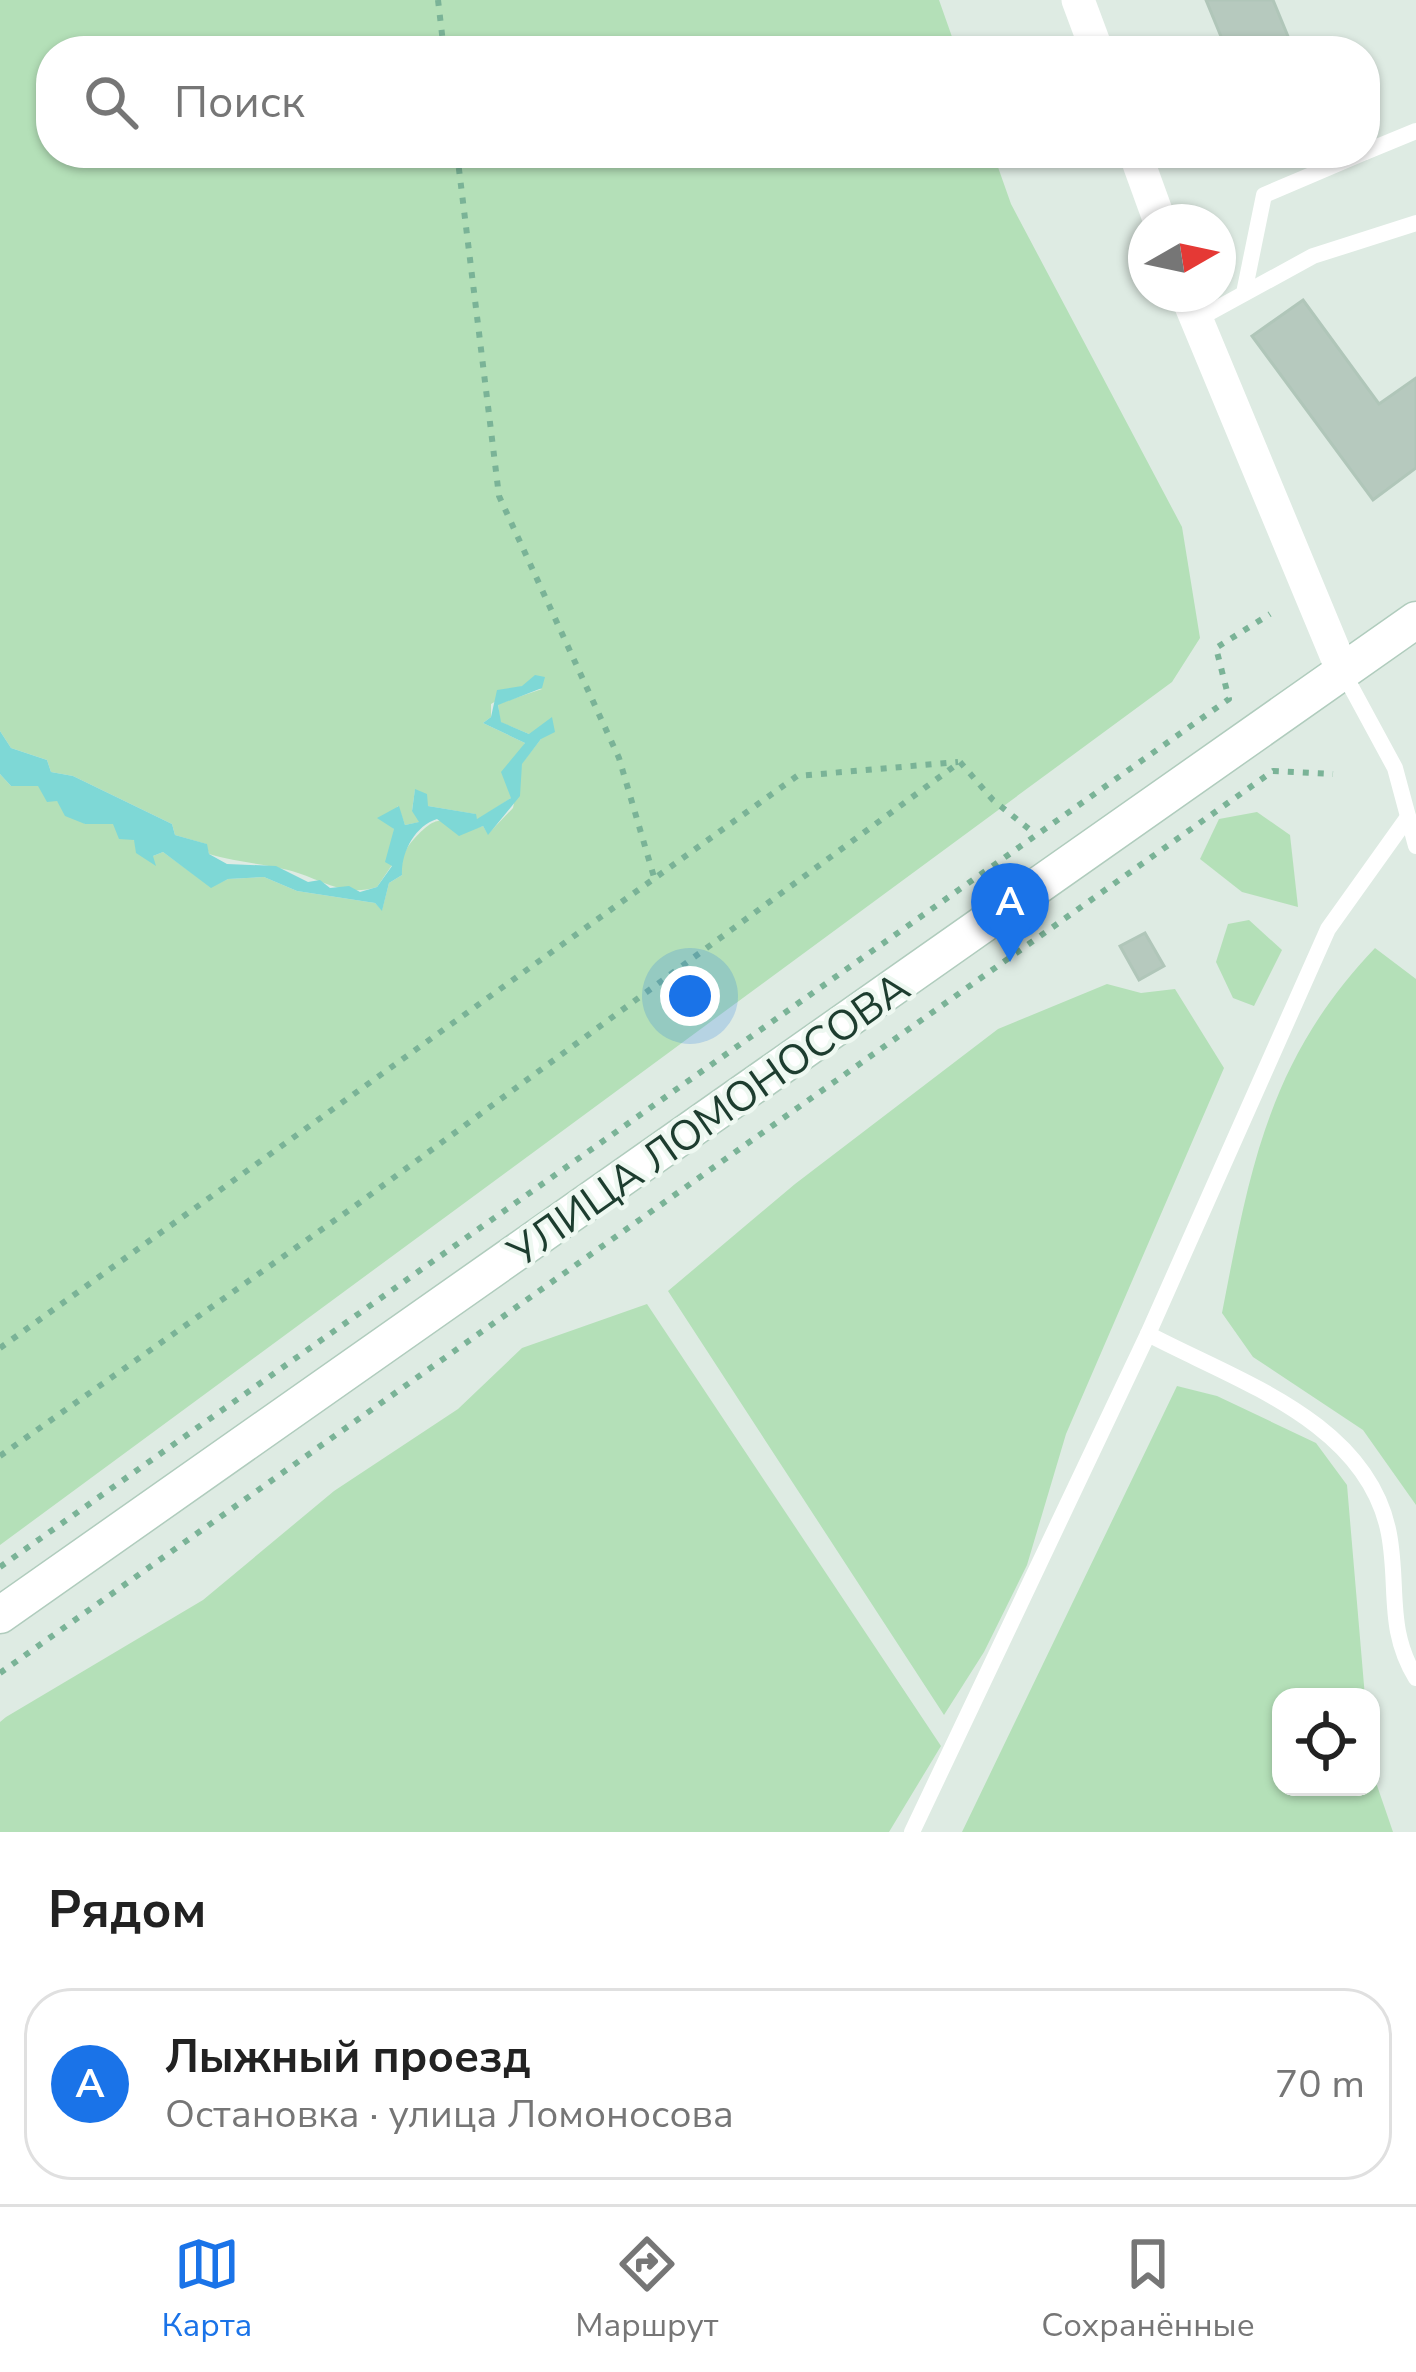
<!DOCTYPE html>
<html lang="ru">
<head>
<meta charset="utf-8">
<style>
	:root { --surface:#fff; --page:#f2f2f2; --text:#222; --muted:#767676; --line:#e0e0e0; --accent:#1a73e8 }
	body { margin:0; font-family:"Nunito Sans",sans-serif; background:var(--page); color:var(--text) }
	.controls { position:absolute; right:36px; bottom:36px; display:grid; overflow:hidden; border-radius:24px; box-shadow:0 3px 9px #0004 }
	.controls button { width:108px; height:108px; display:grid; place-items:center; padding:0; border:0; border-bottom:3px solid var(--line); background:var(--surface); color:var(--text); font:60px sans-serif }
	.compass { position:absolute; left:1128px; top:204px; width:108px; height:108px; border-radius:50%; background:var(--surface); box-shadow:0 3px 9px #0004; rotate:81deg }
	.you { position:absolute; left:690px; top:996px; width:42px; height:42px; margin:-30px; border:9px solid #fff; border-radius:50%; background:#1a73e8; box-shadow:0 0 0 18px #1a73e833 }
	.badge { display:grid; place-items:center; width:78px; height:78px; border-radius:50%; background:var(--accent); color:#fff; font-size:39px; font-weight:700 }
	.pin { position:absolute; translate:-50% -99px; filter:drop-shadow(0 3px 6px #0008) }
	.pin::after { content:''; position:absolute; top:63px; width:42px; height:36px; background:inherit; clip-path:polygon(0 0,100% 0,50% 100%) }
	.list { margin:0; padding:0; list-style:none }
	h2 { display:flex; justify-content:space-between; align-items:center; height:156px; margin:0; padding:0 48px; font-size:51px }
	h2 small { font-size:39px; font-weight:400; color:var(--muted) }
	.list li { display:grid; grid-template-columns:78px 1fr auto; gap:36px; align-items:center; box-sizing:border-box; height:192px; margin:0 24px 24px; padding:0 24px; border:3px solid var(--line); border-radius:48px }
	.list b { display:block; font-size:45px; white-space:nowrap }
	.list p { margin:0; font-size:39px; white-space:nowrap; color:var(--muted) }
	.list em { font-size:39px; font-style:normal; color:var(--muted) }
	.icon { flex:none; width:66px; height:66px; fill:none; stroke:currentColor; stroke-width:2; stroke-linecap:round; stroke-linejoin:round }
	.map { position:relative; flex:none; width:1416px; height:1832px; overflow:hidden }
	.search { position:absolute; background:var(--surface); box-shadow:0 3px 9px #0004; left:36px; right:36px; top:36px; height:132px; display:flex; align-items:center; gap:30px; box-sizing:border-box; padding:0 42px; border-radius:48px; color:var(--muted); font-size:45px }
	.sheet { height:372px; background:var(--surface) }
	nav { display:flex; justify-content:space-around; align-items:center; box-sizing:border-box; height:168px; border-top:3px solid var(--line); background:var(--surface); font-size:33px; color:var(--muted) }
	nav a { display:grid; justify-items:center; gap:6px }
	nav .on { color:var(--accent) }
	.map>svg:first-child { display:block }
</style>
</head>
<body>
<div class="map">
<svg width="1416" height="1832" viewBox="0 0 1416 1832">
	<rect width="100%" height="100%" fill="#deebe3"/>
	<!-- green -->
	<g fill="#b4e0b8">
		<path d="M 0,0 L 939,0 L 957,51 L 51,51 L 51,153 L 993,153 L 1011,204 L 1182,527 L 1200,638 L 1172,682 L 0,1545 L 0,774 L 11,786 L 39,786 L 85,824 L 113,823 L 153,856 L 163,852 L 211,887 L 228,879 L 264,877 L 297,891 L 375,903 L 382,910 L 389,883 L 402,875 C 401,859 404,850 414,839 C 450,799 444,839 483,826 L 488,834 L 513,808 L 522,763 L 541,739 L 500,722 L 498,704 L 542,689 L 522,686 L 491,704 L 491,717 L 483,723 L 525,743 L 516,759 L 511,798 L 477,820 L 475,814 L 428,806 L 415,790 L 412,810 L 420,822 L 405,825 L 398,806 L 388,822 L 394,829 L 392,865 L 377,887 C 342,898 320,878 288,870 C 258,863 236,862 209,854 L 206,844 L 175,835 L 172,824 L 73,776 L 51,772 L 47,760 L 11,748 L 0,731 Z"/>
		<path d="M 1257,812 L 1290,835 L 1298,907 L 1242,892 L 1200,859 L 1219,819 Z"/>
		<path d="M 1249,920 L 1282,950 L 1254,1006 L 1233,998 L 1216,962 L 1228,924 Z"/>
		<path d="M 1375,948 L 1416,979 L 1416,1505 L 1363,1430 L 1253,1357 L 1222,1313 C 1250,1168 1269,1059 1375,948 Z"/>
		<path d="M 1107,984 L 1141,993 L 1175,989 L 1224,1068 L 1066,1434 L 1027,1565 L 984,1652 L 944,1715 L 668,1291 L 795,1184 L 998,1029 Z"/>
		<path d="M 647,1304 L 941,1746 L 889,1832 L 0,1832 L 0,1722 L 6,1717 L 203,1600 L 334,1491 L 458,1409 L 522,1348 Z"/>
		<path d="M 1177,1386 L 1217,1396 L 1316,1443 L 1347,1485 L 1365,1697 L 1281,1697 L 1281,1787 L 1371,1787 L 1371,1768 L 1393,1832 L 962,1832 Z"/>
	</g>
	<!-- water -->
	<path fill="#7ed8d6" d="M 535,675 L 545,677 L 542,688 L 498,705 L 501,722 L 529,734 L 552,717 L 555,732 L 541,739 L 522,764 L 520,796 L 488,835 L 483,826 L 459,836 L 437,819 C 415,826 401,852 402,875 L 389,883 L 382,911 L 375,903 L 297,891 L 264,877 L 228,879 L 211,888 L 163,852 L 153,856 L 156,866 L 136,853 L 134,840 L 119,839 L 113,824 L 85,824 L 65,816 L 57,801 L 47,802 L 38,786 L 11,786 L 0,774 L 0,731 L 11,748 L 47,760 L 51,772 L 73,776 L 172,824 L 175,835 L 207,844 L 209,854 L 227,864 L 276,866 L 308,882 L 320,880 L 330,888 L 349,886 L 360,892 L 377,887 L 392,866 L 385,862 L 394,829 L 377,818 L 399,806 L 405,825 L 419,822 L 412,811 L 415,789 L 427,794 L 428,806 L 476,814 L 477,819 L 511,798 L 501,772 L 525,743 L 483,723 L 491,717 L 497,690 L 522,686 Z"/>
	<!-- building -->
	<g fill="#b6c9be" stroke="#b0c6b9" stroke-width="3">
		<path d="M 1206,0 L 1273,0 L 1294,51 L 1227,51 Z"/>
		<path d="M 1303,300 L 1379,404 L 1416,378 L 1416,468 L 1373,500 L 1252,336 Z"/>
		<path d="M 1145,933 L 1164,966 L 1139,980 L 1120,946 Z"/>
	</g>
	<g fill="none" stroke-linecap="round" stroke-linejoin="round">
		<defs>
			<path id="secondary" d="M 0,1615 L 1416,620"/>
		</defs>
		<!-- secondary casing -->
		<use href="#secondary" stroke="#b0ccbd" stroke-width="39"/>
		<!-- path -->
		<g stroke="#7ab397" stroke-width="6" stroke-dasharray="6 9" stroke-linecap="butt">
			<path d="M 438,0 L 444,51"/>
			<path d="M 457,153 L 499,496 L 619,758 L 654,877"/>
			<path d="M 960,762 L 993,800 L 1034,833"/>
			<path d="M 0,1348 L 797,776 L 958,762"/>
			<path d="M 0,1456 L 355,1206 L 960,762"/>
			<path d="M 0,1567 L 1229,699 L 1216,648 L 1270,614"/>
			<path d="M 0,1673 L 1273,771 L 1333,774"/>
		</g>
		<!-- lane -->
		<g stroke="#fff" stroke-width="16">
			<path d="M 1365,152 L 1416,131"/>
			<path d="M 1244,293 L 1264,195 L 1363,153"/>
			<path d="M 1196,320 L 1313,256 L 1416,223"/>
			<path d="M 1343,672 L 1395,768 L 1416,846"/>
			<path d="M 1148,1334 C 1237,1381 1368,1422 1389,1534 C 1399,1588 1386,1629 1416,1678"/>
			<path d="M 912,1832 L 1148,1334 L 1328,929 L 1408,817"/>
		</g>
		<!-- street -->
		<g stroke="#fff" stroke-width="33">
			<path d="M 1078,0 L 1097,51"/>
			<path d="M 1135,153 L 1160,222"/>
			<path d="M 1186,294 L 1343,672"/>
		</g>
		<!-- secondary -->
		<use href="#secondary" stroke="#fff" stroke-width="36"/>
	</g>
	<g text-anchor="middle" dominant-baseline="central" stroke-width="9" stroke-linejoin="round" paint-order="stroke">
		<!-- street labels -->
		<g font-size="42" fill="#1d3d2f" stroke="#eef8f1">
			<text transform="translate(709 1120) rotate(-35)">УЛИЦА ЛОМОНОСОВА</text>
		</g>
	</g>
</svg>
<div class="controls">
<button><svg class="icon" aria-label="locate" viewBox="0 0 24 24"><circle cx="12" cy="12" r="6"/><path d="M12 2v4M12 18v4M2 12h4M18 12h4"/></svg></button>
</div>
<svg class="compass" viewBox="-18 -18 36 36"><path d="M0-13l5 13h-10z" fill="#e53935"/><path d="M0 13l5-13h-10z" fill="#767676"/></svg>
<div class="you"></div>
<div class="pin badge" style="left:1010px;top:962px">A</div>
<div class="search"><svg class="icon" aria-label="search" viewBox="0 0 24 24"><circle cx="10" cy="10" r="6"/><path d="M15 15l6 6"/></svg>Поиск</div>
</div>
<section class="sheet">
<h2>Рядом<small></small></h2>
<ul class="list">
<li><span class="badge">A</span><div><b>Лыжный проезд</b><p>Остановка · улица Ломоносова</p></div><em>70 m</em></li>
</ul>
</section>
<nav>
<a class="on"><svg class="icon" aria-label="map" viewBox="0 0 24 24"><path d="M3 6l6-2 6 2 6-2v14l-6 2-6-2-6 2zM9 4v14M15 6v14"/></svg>Карта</a>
<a><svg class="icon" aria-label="directions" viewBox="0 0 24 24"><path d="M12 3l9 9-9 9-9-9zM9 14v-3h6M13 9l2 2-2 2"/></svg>Маршрут</a>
<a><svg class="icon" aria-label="saved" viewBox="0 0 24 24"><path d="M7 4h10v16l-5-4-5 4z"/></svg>Сохранённые</a>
</nav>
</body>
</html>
